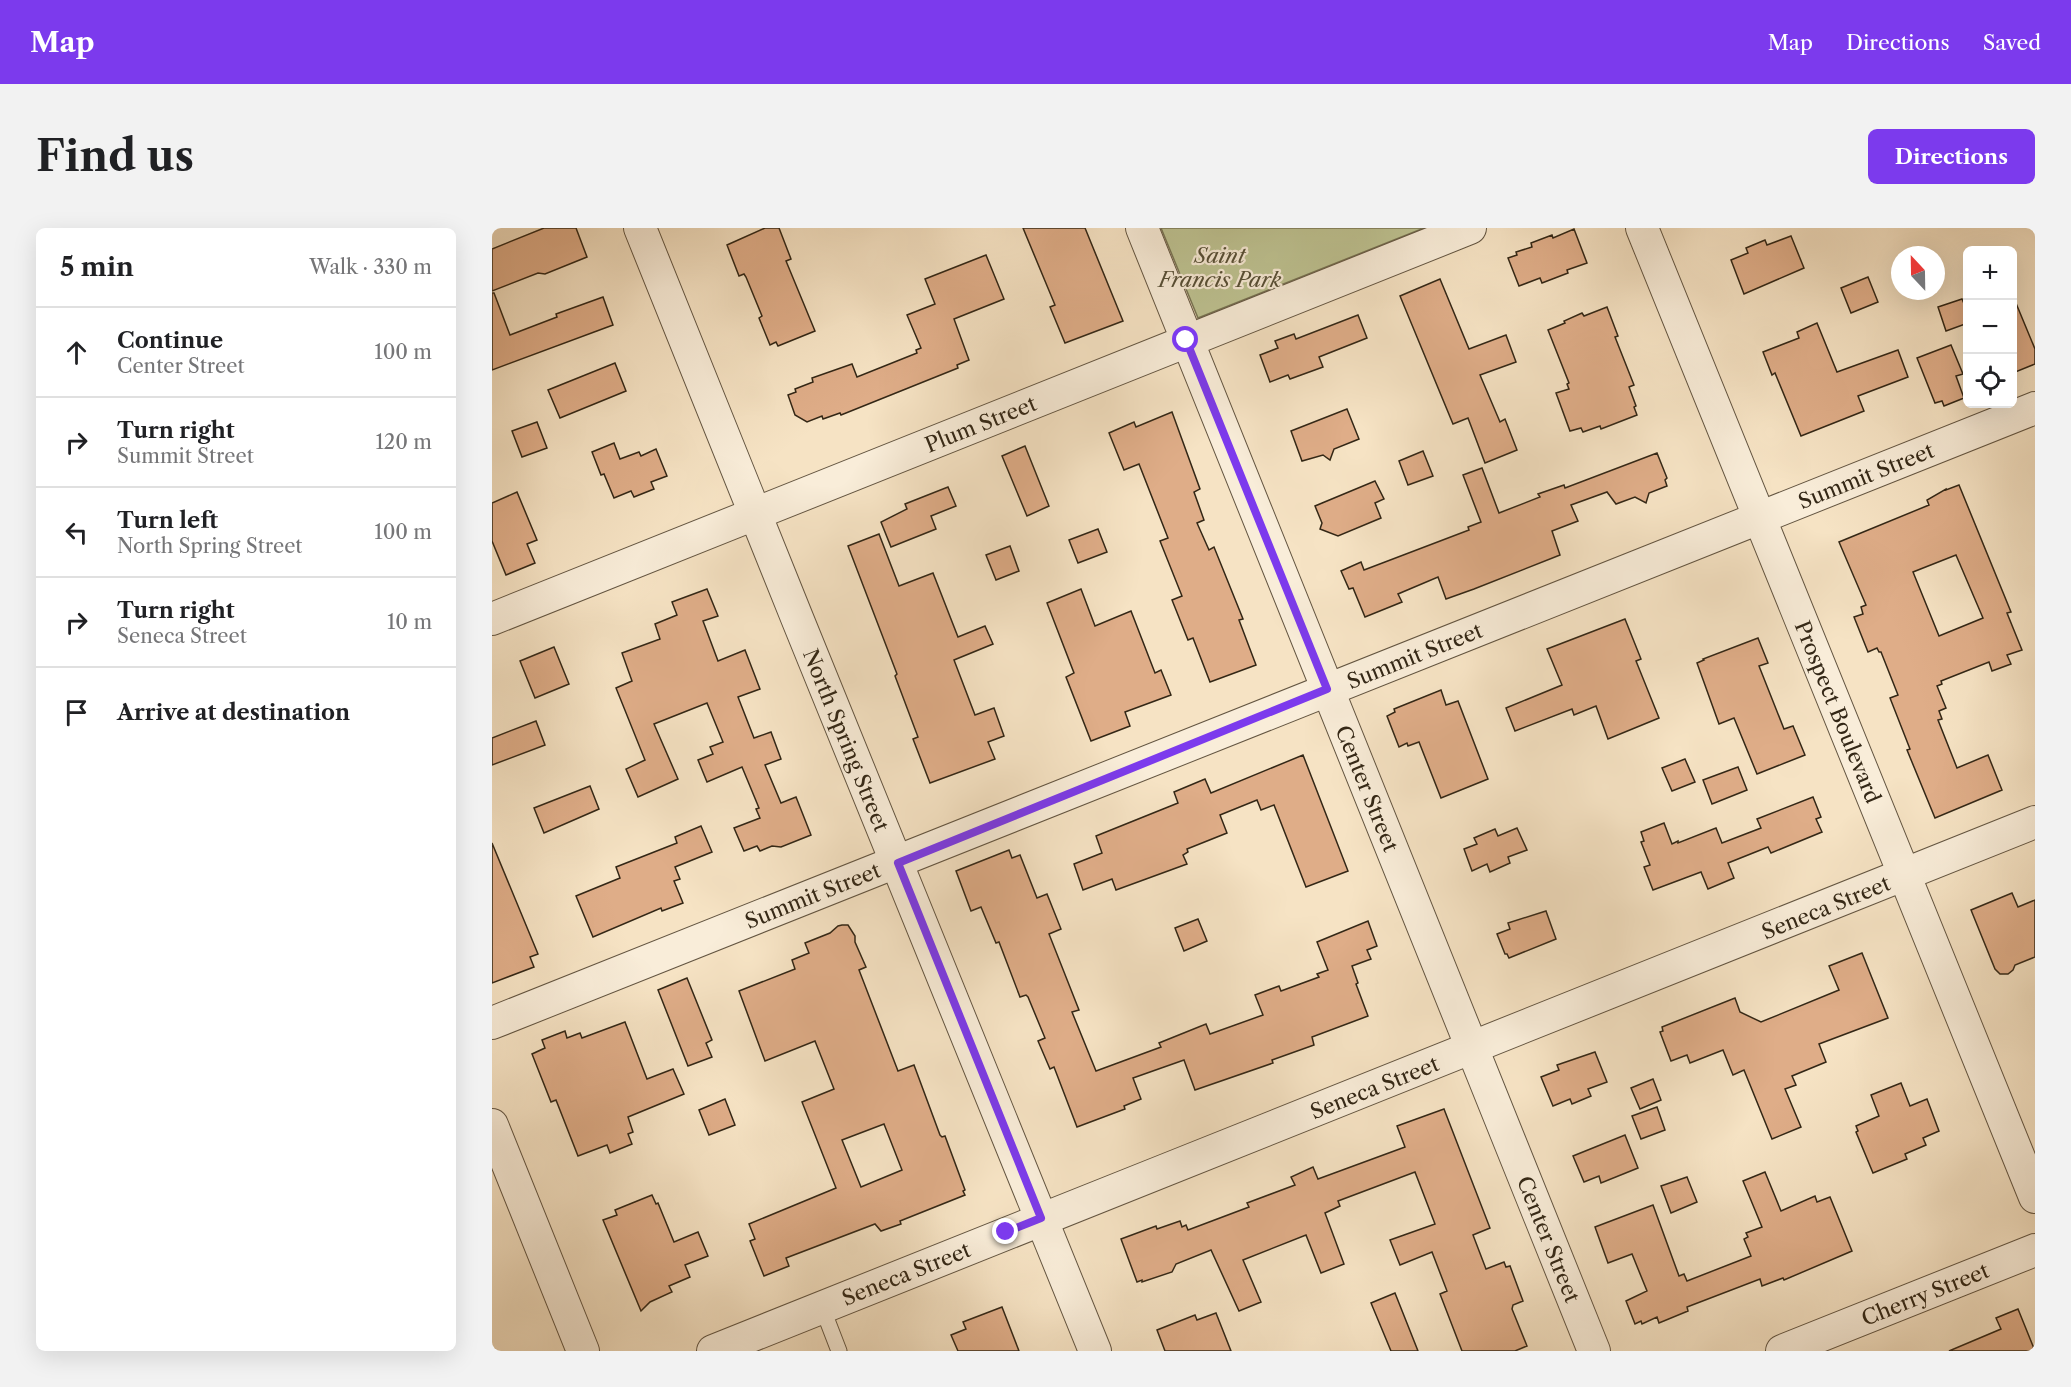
<!DOCTYPE html>
<html lang="en">
<head>
<meta charset="utf-8">
<style>
	:root { --surface:#fff; --page:#f2f2f2; --text:#202124; --muted:#757577; --line:#e0e0e0; --accent:#7c3aed }
	body { margin:0; font-family:"Libre Caslon Text",serif; background:var(--page); color:var(--text) }
	.controls { position:absolute; right:18px; top:18px; display:grid; overflow:hidden; border-radius:9px; box-shadow:0 6px 24px #0002 }
	.controls button { width:54px; height:54px; display:grid; place-items:center; padding:0; border:0; border-bottom:2px solid var(--line); background:var(--surface); color:var(--text); font:30px sans-serif }
	.compass { position:absolute; left:1399px; top:18px; width:54px; height:54px; border-radius:50%; background:var(--surface); box-shadow:0 6px 24px #0002; rotate:338deg }
	.stop { position:absolute; width:18px; height:18px; margin:-14px; border:4px solid #7c3aed; border-radius:50%; background:#fff }
	.stop.end { background:#7c3aed; border-color:#fff; box-shadow:0 2px 6px #0008 }
	.list { margin:0; padding:0; list-style:none }
	h2 { display:flex; justify-content:space-between; align-items:center; height:78px; margin:0; padding:0 24px; font-size:26px }
	h2 small { font-size:20px; font-weight:400; color:var(--muted) }
	.list li { display:grid; grid-template-columns:39px 1fr auto; gap:18px; align-items:center; box-sizing:border-box; height:90px; padding:0 24px; border-top:2px solid var(--line) }
	.list b { display:block; font-size:22px; white-space:nowrap }
	.list p { margin:0; font-size:20px; white-space:nowrap; color:var(--muted) }
	.list em { font-size:20px; font-style:normal; color:var(--muted) }
	.icon { flex:none; width:33px; height:33px; fill:none; stroke:currentColor; stroke-width:2; stroke-linecap:round; stroke-linejoin:round }
	.map { position:relative; flex:none; width:1543px; height:1123px; overflow:hidden; border-radius:9px }
	header { display:flex; align-items:center; gap:36px; box-sizing:border-box; height:84px; padding:0 30px; background:var(--accent); color:#fff }
	header strong { font-size:28px }
	nav { display:flex; gap:33px; margin-inline-start:auto; font-size:21px }
	.intro { display:flex; align-items:center; justify-content:space-between; box-sizing:border-box; height:144px; padding:0 36px }
	h1 { margin:0; font-size:42px }
	.button { padding:15px 27px; border-radius:9px; background:var(--accent); color:#fff; font-size:21px; font-weight:700 }
	main { display:flex; gap:36px; padding:0 36px }
	aside { flex:1; background:var(--surface); border-radius:9px; box-shadow:0 6px 24px #0002 }
	.map>svg:first-child { display:block }
</style>
</head>
<body>
<header>
<strong>Map</strong>
<nav><a>Map</a><a>Directions</a><a>Saved</a></nav>
</header>
<div class="intro"><h1>Find us</h1><a class="button">Directions</a></div>
<main>
<aside>
<h2>5 min<small>Walk · 330 m</small></h2>
<ul class="list">
<li><svg class="icon" aria-label="ahead" viewBox="0 0 24 24"><path d="M12 20V5M6 11l6-6 6 6"/></svg><div><b>Continue</b><p>Center Street</p></div><em>100 m</em></li>
<li><svg class="icon" aria-label="right" viewBox="0 0 24 24"><path d="M7 20v-9h11M14 6l5 5-5 5"/></svg><div><b>Turn right</b><p>Summit Street</p></div><em>120 m</em></li>
<li><svg class="icon" aria-label="left" viewBox="0 0 24 24"><path d="M17 20v-9H6M10 6l-5 5 5 5"/></svg><div><b>Turn left</b><p>North Spring Street</p></div><em>100 m</em></li>
<li><svg class="icon" aria-label="right" viewBox="0 0 24 24"><path d="M7 20v-9h11M14 6l5 5-5 5"/></svg><div><b>Turn right</b><p>Seneca Street</p></div><em>10 m</em></li>
<li><svg class="icon" aria-label="arrive" viewBox="0 0 24 24"><path d="M6 21V4h12l-3 4 3 4H6"/></svg><div><b>Arrive at destination</b></div></li>
</ul>
</aside>
<div class="map">
<svg width="1543" height="1123" viewBox="0 0 1543 1123">
	<rect width="100%" height="100%" fill="#f6e3c4"/>
	<filter id="stains"><feTurbulence type="fractalNoise" baseFrequency=".00333" numOctaves="4"/><feColorMatrix values="0 0 0 0 .2 0 0 0 0 .09 0 0 0 0 .02 0 0 0 .5 -.17"/></filter>
	<radialGradient id="worn" r=".72"><stop offset=".6" stop-color="#630" stop-opacity="0"/><stop offset="1" stop-color="#630" stop-opacity=".3"/></radialGradient>
	<!-- green -->
	<path fill="#bec392" stroke="#787554" stroke-width="1.5" d="M 669,0 L 932,0 L 706,90 Z"/>
	<!-- building -->
	<g fill="#dfad88" stroke="#332716" stroke-width="1.5" fill-rule="evenodd">
		<path d="M 52,0 L 84,0 L 95,29 L 53,46 L 46,45 L 0,63 L 0,21 Z"/>
		<path d="M 273,0 L 287,0 L 299,31 L 294,33 L 323,103 L 286,118 L 284,114 L 278,117 L 267,90 L 270,88 L 254,49 L 252,46 L 247,48 L 235,17 Z"/>
		<path d="M 531,0 L 593,0 L 631,93 L 573,115 L 558,79 L 563,77 Z"/>
		<path d="M 1082,1 L 1095,35 L 1075,42 L 1076,45 L 1050,55 L 1048,50 L 1027,58 L 1016,30 L 1025,27 L 1024,24 L 1040,19 L 1039,15 L 1060,7 L 1061,10 Z"/>
		<path d="M 1299,8 L 1312,40 L 1252,66 L 1239,32 L 1256,25 L 1254,20 L 1273,12 L 1275,17 Z"/>
		<path d="M 494,27 L 512,71 L 462,91 L 477,132 L 465,137 L 466,140 L 349,187 L 348,185 L 331,191 L 330,188 L 315,194 L 303,187 L 296,167 L 304,164 L 303,161 L 321,154 L 320,150 L 360,136 L 365,149 L 425,125 L 424,122 L 429,120 L 415,87 L 443,76 L 433,51 Z"/>
		<path d="M 1376,49 L 1386,74 L 1359,85 L 1349,60 Z"/>
		<path d="M 948,51 L 977,121 L 1014,107 L 1024,134 L 988,147 L 1008,194 L 1013,191 L 1025,222 L 993,235 L 976,190 L 961,196 L 908,68 Z"/>
		<path d="M 0,65 L 2,65 L 18,107 L 65,89 L 64,86 L 111,69 L 121,97 L 0,142 Z"/>
		<path d="M 1521,68 L 1543,121 L 1543,136 L 1521,145 Z"/>
		<path d="M 1470,71 L 1476,85 L 1476,95 L 1454,103 L 1446,79 Z"/>
		<path d="M 1115,79 L 1126,108 L 1123,109 L 1142,157 L 1137,159 L 1144,178 L 1142,179 L 1145,187 L 1109,201 L 1108,198 L 1091,204 L 1089,200 L 1078,203 L 1064,165 L 1077,161 L 1075,156 L 1077,155 L 1056,102 L 1073,95 L 1072,93 L 1090,85 L 1092,88 Z"/>
		<path d="M 866,87 L 875,110 L 827,129 L 831,139 L 798,151 L 796,147 L 778,154 L 768,127 L 786,120 L 783,113 L 802,106 L 804,111 Z"/>
		<path d="M 1325,95 L 1345,144 L 1406,122 L 1416,149 L 1366,168 L 1372,183 L 1309,208 L 1283,145 L 1280,147 L 1271,124 L 1307,110 L 1305,104 Z"/>
		<path d="M 1459,117 L 1471,146 L 1464,148 L 1472,170 L 1452,178 L 1450,173 L 1443,175 L 1425,130 Z"/>
		<path d="M 123,135 L 134,163 L 68,190 L 56,162 Z"/>
		<path d="M 855,181 L 867,211 L 842,221 L 838,232 L 831,227 L 810,233 L 799,203 Z"/>
		<path d="M 680,184 L 708,261 L 702,264 L 712,292 L 705,295 L 717,322 L 722,319 L 751,391 L 747,392 L 764,437 L 718,454 L 701,410 L 696,412 L 680,372 L 690,368 L 668,313 L 676,310 L 647,236 L 632,242 L 617,205 L 642,194 L 644,199 Z"/>
		<path d="M 45,194 L 55,220 L 30,229 L 20,203 Z"/>
		<path d="M 122,215 L 128,231 L 147,224 L 149,228 L 164,221 L 175,248 L 159,254 L 162,261 L 142,269 L 139,263 L 122,270 L 112,246 L 109,247 L 100,224 Z"/>
		<path d="M 533,218 L 557,278 L 535,288 L 510,228 Z"/>
		<path d="M 931,223 L 941,248 L 916,257 L 907,233 Z"/>
		<path d="M 1165,225 L 1175,250 L 1173,252 L 1175,258 L 1157,265 L 1154,275 L 1143,269 L 1124,276 L 1115,264 L 1079,277 L 1086,293 L 1060,303 L 1068,327 L 982,361 L 954,371 L 946,349 L 906,366 L 910,374 L 873,389 L 861,360 L 857,361 L 849,343 L 869,334 L 872,342 L 977,302 L 976,299 L 989,294 L 971,247 L 990,240 L 1007,285 L 1048,269 L 1046,266 L 1072,257 L 1073,260 Z"/>
		<path d="M 883,253 L 892,271 L 883,275 L 889,290 L 846,308 L 828,301 L 830,295 L 823,278 Z"/>
		<path d="M 1467,257 L 1519,384 L 1515,385 L 1530,422 L 1515,427 L 1519,436 L 1500,443 L 1497,434 L 1449,453 L 1450,456 L 1445,458 L 1454,480 L 1447,483 L 1450,491 L 1446,492 L 1465,540 L 1496,527 L 1510,562 L 1443,590 L 1415,522 L 1418,521 L 1398,470 L 1406,467 L 1389,424 L 1387,424 L 1385,420 L 1376,424 L 1362,389 L 1371,386 L 1369,379 L 1374,377 L 1347,314 L 1437,277 L 1435,272 L 1454,261 L 1454,262 ZM 1464,327 L 1491,390 L 1447,408 L 1421,344 Z"/>
		<path d="M 456,259 L 464,278 L 439,288 L 444,301 L 399,319 L 389,294 L 415,281 L 413,276 Z"/>
		<path d="M 25,264 L 45,312 L 35,316 L 43,335 L 14,347 L 0,313 L 0,275 Z"/>
		<path d="M 606,301 L 615,324 L 586,335 L 577,312 Z"/>
		<path d="M 387,306 L 407,358 L 441,345 L 466,409 L 493,398 L 501,416 L 462,432 L 483,487 L 502,480 L 512,508 L 496,514 L 503,531 L 438,555 L 421,511 L 426,509 L 403,448 L 405,446 L 356,318 Z"/>
		<path d="M 518,318 L 527,343 L 504,352 L 494,327 Z"/>
		<path d="M 215,361 L 226,388 L 211,393 L 226,433 L 253,422 L 268,461 L 246,469 L 262,510 L 279,504 L 289,531 L 273,537 L 289,575 L 304,569 L 319,607 L 289,619 L 280,618 L 268,623 L 265,618 L 252,623 L 242,600 L 268,590 L 264,581 L 267,580 L 250,539 L 215,554 L 206,532 L 221,526 L 218,519 L 231,514 L 215,475 L 162,496 L 186,551 L 146,569 L 134,541 L 153,532 L 124,460 L 140,453 L 130,425 L 168,411 L 163,396 L 185,387 L 180,374 Z"/>
		<path d="M 589,361 L 603,398 L 639,383 L 663,445 L 669,442 L 679,467 L 633,484 L 638,498 L 599,513 L 574,449 L 582,445 L 555,375 Z"/>
		<path d="M 1133,391 L 1149,431 L 1144,433 L 1167,490 L 1116,511 L 1104,478 L 1082,487 L 1080,481 L 1023,503 L 1014,480 L 1070,457 L 1055,421 Z"/>
		<path d="M 1266,410 L 1276,435 L 1267,438 L 1292,501 L 1301,498 L 1313,527 L 1265,546 L 1242,490 L 1227,496 L 1205,435 L 1212,432 L 1211,431 Z"/>
		<path d="M 62,419 L 77,456 L 43,470 L 28,433 Z"/>
		<path d="M 949,462 L 954,477 L 966,473 L 996,551 L 949,570 L 927,514 L 916,518 L 915,515 L 907,519 L 895,488 L 903,484 L 902,481 Z"/>
		<path d="M 44,493 L 53,517 L 0,537 L 0,510 Z"/>
		<path d="M 811,527 L 856,643 L 814,659 L 782,577 L 769,582 L 765,572 L 728,587 L 735,605 L 695,621 L 696,624 L 691,627 L 695,636 L 624,662 L 620,651 L 591,662 L 582,636 L 610,625 L 604,608 L 686,575 L 682,564 L 713,551 L 719,565 Z"/>
		<path d="M 1193,531 L 1203,554 L 1180,563 L 1170,540 Z"/>
		<path d="M 1246,539 L 1255,562 L 1220,576 L 1211,552 Z"/>
		<path d="M 98,558 L 107,581 L 52,605 L 42,580 Z"/>
		<path d="M 1321,569 L 1329,589 L 1324,591 L 1330,604 L 1279,625 L 1276,619 L 1236,635 L 1242,650 L 1216,661 L 1209,644 L 1161,662 L 1152,639 L 1158,637 L 1149,614 L 1152,613 L 1149,604 L 1172,595 L 1180,616 L 1186,613 L 1186,615 L 1224,600 L 1230,615 L 1269,600 L 1265,591 Z"/>
		<path d="M 209,598 L 220,624 L 183,639 L 188,651 L 182,653 L 191,675 L 170,683 L 169,680 L 101,709 L 84,668 L 128,650 L 124,639 L 185,615 L 183,609 Z"/>
		<path d="M 1025,600 L 1035,622 L 1016,629 L 1018,635 L 998,644 L 995,636 L 980,643 L 972,621 L 985,616 L 982,610 L 1003,601 L 1006,608 Z"/>
		<path d="M 0,615 L 46,726 L 38,729 L 42,739 L 0,755 Z"/>
		<path d="M 517,622 L 520,630 L 528,627 L 545,670 L 555,666 L 569,701 L 557,706 L 587,782 L 580,784 L 604,843 L 669,819 L 667,815 L 714,796 L 718,806 L 771,787 L 763,767 L 787,758 L 789,763 L 827,749 L 825,746 L 836,742 L 825,714 L 876,693 L 885,718 L 875,722 L 879,731 L 860,738 L 866,755 L 864,756 L 876,788 L 820,809 L 822,817 L 780,832 L 781,835 L 703,862 L 692,832 L 641,850 L 649,871 L 632,878 L 633,881 L 585,899 L 562,839 L 558,841 L 546,813 L 553,810 L 536,769 L 534,767 L 528,769 L 507,714 L 504,715 L 489,679 L 479,683 L 464,643 Z"/>
		<path d="M 1520,665 L 1526,679 L 1543,672 L 1543,729 L 1523,737 L 1521,742 L 1516,746 L 1508,746 L 1503,741 L 1479,682 Z"/>
		<path d="M 1054,683 L 1064,711 L 1017,730 L 1015,726 L 1013,726 L 1005,706 L 1018,701 L 1016,695 Z"/>
		<path d="M 706,691 L 715,713 L 692,723 L 683,700 Z"/>
		<path d="M 350,697 L 356,697 L 363,708 L 363,714 L 374,739 L 367,742 L 406,843 L 422,837 L 448,907 L 450,909 L 453,908 L 473,962 L 471,963 L 473,967 L 408,993 L 409,996 L 389,1003 L 383,996 L 294,1030 L 297,1038 L 272,1048 L 258,1013 L 263,1011 L 257,996 L 344,960 L 310,874 L 342,861 L 323,813 L 273,833 L 247,763 L 303,741 L 300,732 L 317,725 L 313,715 L 338,705 L 346,698 ZM 392,896 L 410,942 L 369,959 L 350,912 Z"/>
		<path d="M 1370,725 L 1396,790 L 1327,816 L 1334,834 L 1300,848 L 1304,857 L 1293,861 L 1309,899 L 1280,911 L 1252,842 L 1241,847 L 1231,822 L 1198,835 L 1195,827 L 1179,833 L 1168,804 L 1171,803 L 1170,799 L 1243,770 L 1248,784 L 1269,794 L 1347,762 L 1337,738 Z"/>
		<path d="M 195,750 L 220,812 L 214,815 L 220,829 L 196,838 L 166,762 Z"/>
		<path d="M 133,794 L 155,851 L 181,841 L 192,866 L 136,889 L 141,904 L 136,906 L 140,916 L 118,925 L 115,917 L 86,928 L 64,872 L 59,874 L 40,826 L 53,820 L 50,812 L 73,803 L 75,810 L 88,805 L 90,810 Z"/>
		<path d="M 1103,824 L 1115,854 L 1096,861 L 1099,868 L 1080,876 L 1078,871 L 1061,878 L 1049,849 L 1067,842 L 1065,837 Z"/>
		<path d="M 1161,851 L 1169,872 L 1148,881 L 1139,860 Z"/>
		<path d="M 1409,855 L 1418,878 L 1435,871 L 1447,903 L 1431,910 L 1434,917 L 1413,926 L 1415,931 L 1381,945 L 1364,904 L 1366,903 L 1364,898 L 1387,888 L 1379,867 Z"/>
		<path d="M 233,871 L 243,897 L 217,907 L 207,882 Z"/>
		<path d="M 1165,879 L 1173,902 L 1149,911 L 1140,888 Z"/>
		<path d="M 952,881 L 998,1000 L 981,1007 L 994,1041 L 1012,1034 L 1014,1039 L 1018,1038 L 1031,1073 L 1021,1077 L 1020,1081 L 1035,1118 L 1023,1123 L 970,1123 L 948,1066 L 955,1063 L 940,1024 L 908,1037 L 898,1012 L 943,996 L 923,944 L 846,973 L 848,978 L 833,985 L 852,1036 L 829,1045 L 814,1007 L 751,1032 L 769,1074 L 747,1083 L 719,1022 L 684,1036 L 680,1044 L 650,1054 L 650,1052 L 645,1054 L 629,1011 L 664,998 L 665,1001 L 688,993 L 690,999 L 694,997 L 696,1002 L 757,979 L 755,975 L 803,957 L 799,949 L 821,939 L 826,951 L 913,919 L 905,898 Z"/>
		<path d="M 1133,907 L 1146,940 L 1109,955 L 1107,948 L 1092,954 L 1081,928 Z"/>
		<path d="M 1273,944 L 1289,983 L 1323,968 L 1325,974 L 1338,969 L 1360,1023 L 1292,1052 L 1291,1050 L 1270,1058 L 1268,1051 L 1195,1079 L 1196,1083 L 1167,1095 L 1165,1089 L 1150,1096 L 1149,1093 L 1143,1096 L 1134,1073 L 1155,1063 L 1140,1026 L 1116,1035 L 1103,999 L 1161,977 L 1187,1048 L 1192,1046 L 1195,1053 L 1259,1028 L 1252,1011 L 1256,1009 L 1254,1005 L 1270,999 L 1251,953 Z"/>
		<path d="M 1195,949 L 1205,974 L 1179,985 L 1169,958 Z"/>
		<path d="M 160,967 L 164,976 L 166,975 L 182,1014 L 206,1004 L 216,1028 L 193,1037 L 198,1049 L 177,1058 L 180,1064 L 158,1074 L 149,1083 L 111,992 L 125,987 L 123,982 Z"/>
		<path d="M 903,1065 L 926,1123 L 899,1123 L 879,1075 Z"/>
		<path d="M 510,1079 L 527,1123 L 466,1123 L 459,1107 L 474,1101 L 471,1094 Z"/>
		<path d="M 1526,1081 L 1543,1123 L 1457,1123 L 1509,1101 L 1504,1090 Z"/>
		<path d="M 724,1085 L 739,1123 L 673,1123 L 665,1102 L 703,1087 L 705,1092 Z"/>
	</g>
	<g fill="none" stroke-linecap="round" stroke-linejoin="round">
		<defs>
			<path id="service" d="M 330,1079 L 347,1123"/>
			<g id="minor">
				<path id="s1" d="M 148,0 C 298,375 451,749 603,1123"/>
				<path id="s2" d="M 650,0 L 1102,1123"/>
				<path id="s3" d="M 1150,0 L 1543,969"/>
				<path id="s4" d="M 0,391 L 978,0"/>
				<path id="s5" d="M 0,795 L 1543,180"/>
				<path d="M 0,897 L 91,1123"/>
				<path id="s6" d="M 221,1123 C 661,945 1104,774 1543,594"/>
				<path id="s7" d="M 1290,1123 L 1543,1022"/>
			</g>
		</defs>
		<!-- service casing -->
		<use href="#service" stroke="#645642" stroke-width="17"/>
		<!-- minor casing -->
		<use href="#minor" stroke="#645642" stroke-width="34"/>
		<!-- service -->
		<use href="#service" stroke="#f9edd9" stroke-width="15"/>
		<!-- minor -->
		<use href="#minor" stroke="#f9edd9" stroke-width="32"/>
	</g>
	<g fill="none" stroke-linecap="round" stroke-linejoin="round">
		<!-- route -->
		<path stroke="#7c3aed" stroke-width="8" d="M 514,1004 L 549,990 L 406,635 L 835,461 L 694,112"/>
	</g>
	<g text-anchor="middle" dominant-baseline="central" stroke-width="4.5" stroke-linejoin="round" paint-order="stroke">
		<!-- park labels -->
		<g font-size="21" font-style="italic" fill="#564e35" stroke="#f9edd9">
			<text x="728" y="27">Saint<tspan x="728" dy="24">Francis Park</tspan></text>
		</g>
		<!-- street labels -->
		<g font-size="21" fill="#332716" stroke="#f9edd9">
			<text stroke="none"><textPath href="#s4" startOffset="526">Plum Street</textPath></text>
			<text stroke="none"><textPath href="#s5" startOffset="1479">Summit Street</textPath></text>
			<text stroke="none"><textPath href="#s5" startOffset="993">Summit Street</textPath></text>
			<text stroke="none"><textPath href="#s3" startOffset="522">Prospect Boulevard</textPath></text>
			<text stroke="none"><textPath href="#s1" startOffset="552">North Spring Street</textPath></text>
			<text stroke="none"><textPath href="#s2" startOffset="604">Center Street</textPath></text>
			<text stroke="none"><textPath href="#s5" startOffset="345">Summit Street</textPath></text>
			<text stroke="none"><textPath href="#s6" startOffset="1198">Seneca Street</textPath></text>
			<text stroke="none"><textPath href="#s6" startOffset="712">Seneca Street</textPath></text>
			<text stroke="none"><textPath href="#s2" startOffset="1090">Center Street</textPath></text>
			<text stroke="none"><textPath href="#s6" startOffset="208">Seneca Street</textPath></text>
			<text stroke="none"><textPath href="#s7" startOffset="154">Cherry Street</textPath></text>
		</g>
	</g>
	<rect width="100%" height="100%" filter="url(#stains)"/>
	<rect width="100%" height="100%" fill="url(#worn)"/>
</svg>
<div class="controls">
<button>+</button>
<button>−</button>
<button><svg class="icon" aria-label="locate" viewBox="0 0 24 24"><circle cx="12" cy="12" r="6"/><path d="M12 2v4M12 18v4M2 12h4M18 12h4"/></svg></button>
</div>
<svg class="compass" viewBox="-18 -18 36 36"><path d="M0-13l5 13h-10z" fill="#e53935"/><path d="M0 13l5-13h-10z" fill="#757577"/></svg>
<div class="stop" style="left:694px;top:112px"></div>
<div class="stop end" style="left:514px;top:1004px"></div>
</div>
</main>
</body>
</html>
